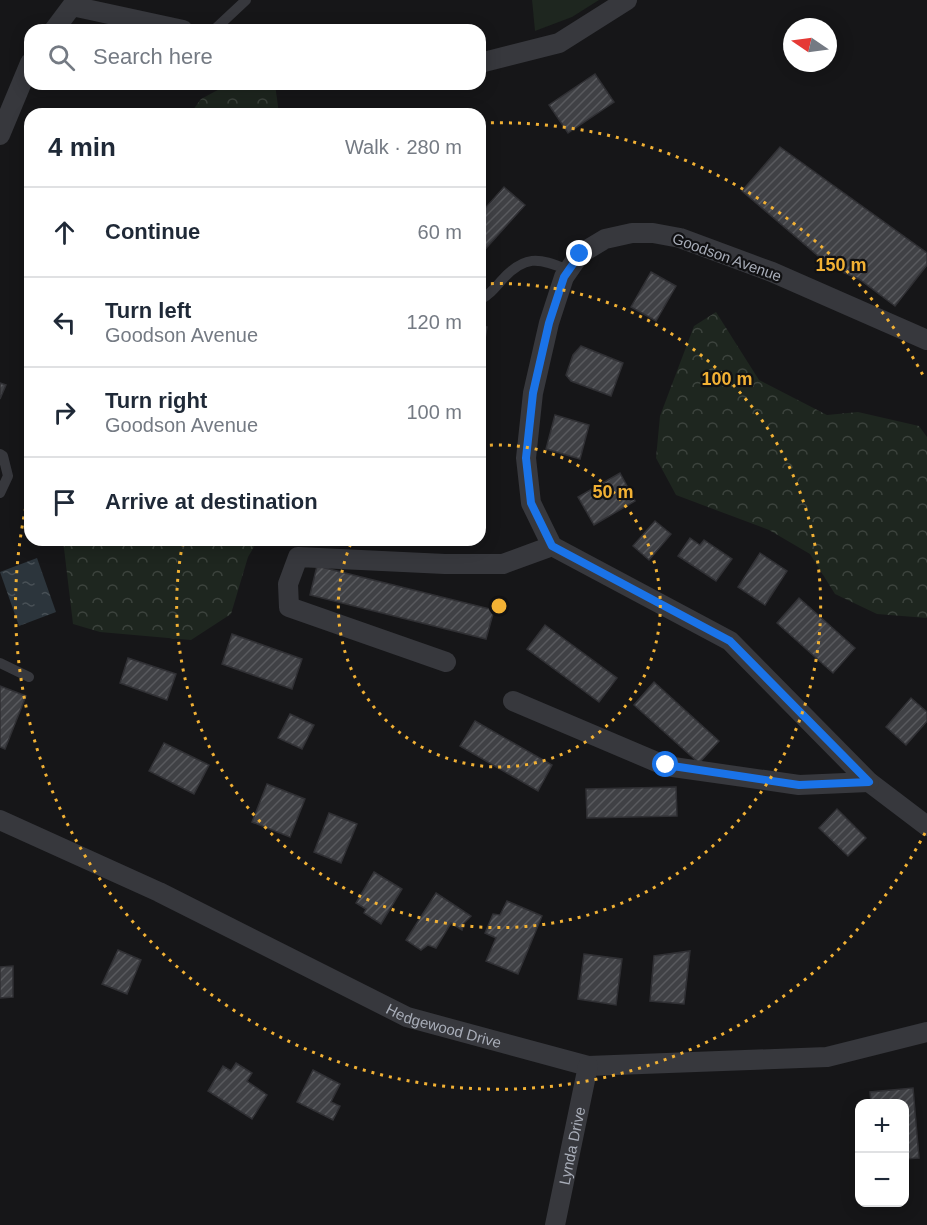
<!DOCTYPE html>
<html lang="en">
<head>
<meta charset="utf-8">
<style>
	:root { --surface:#fff; --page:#f6f6f7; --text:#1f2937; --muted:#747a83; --line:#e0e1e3 }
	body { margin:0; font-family:Arial,sans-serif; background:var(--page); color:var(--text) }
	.controls { position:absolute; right:18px; bottom:18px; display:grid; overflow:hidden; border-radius:12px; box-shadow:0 3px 15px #0003 }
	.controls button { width:54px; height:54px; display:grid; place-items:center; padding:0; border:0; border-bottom:2px solid var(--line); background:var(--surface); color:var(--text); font:30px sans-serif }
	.compass { position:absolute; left:783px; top:18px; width:54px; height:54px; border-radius:50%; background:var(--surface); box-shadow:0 3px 15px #0003; rotate:283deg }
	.stop { position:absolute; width:18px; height:18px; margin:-14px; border:4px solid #1a73e8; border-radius:50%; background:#fff }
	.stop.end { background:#1a73e8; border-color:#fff; box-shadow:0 2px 6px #0008 }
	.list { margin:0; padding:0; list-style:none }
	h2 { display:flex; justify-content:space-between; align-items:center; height:78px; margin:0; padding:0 24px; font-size:26px }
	h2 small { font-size:20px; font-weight:400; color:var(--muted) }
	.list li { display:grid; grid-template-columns:39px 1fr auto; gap:18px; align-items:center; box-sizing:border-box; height:90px; padding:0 24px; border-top:2px solid var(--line) }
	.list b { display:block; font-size:22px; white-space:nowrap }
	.list p { margin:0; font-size:20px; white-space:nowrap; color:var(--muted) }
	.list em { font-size:20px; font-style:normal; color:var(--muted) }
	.icon { flex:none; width:33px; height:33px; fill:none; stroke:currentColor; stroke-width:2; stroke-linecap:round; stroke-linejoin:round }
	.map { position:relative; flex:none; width:927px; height:1225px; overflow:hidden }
	.search { position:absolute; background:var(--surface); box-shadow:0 3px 15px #0003; left:24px; top:24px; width:462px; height:66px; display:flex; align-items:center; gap:15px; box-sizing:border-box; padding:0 21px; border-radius:18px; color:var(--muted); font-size:22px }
	.panel { position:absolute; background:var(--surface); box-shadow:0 3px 15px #0003; left:24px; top:108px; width:462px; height:438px; border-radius:18px }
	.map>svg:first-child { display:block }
</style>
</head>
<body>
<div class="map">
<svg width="927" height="1225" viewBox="0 0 927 1225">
	<defs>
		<pattern id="forest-crowns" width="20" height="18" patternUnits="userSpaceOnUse" patternTransform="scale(1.5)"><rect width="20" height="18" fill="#1e261f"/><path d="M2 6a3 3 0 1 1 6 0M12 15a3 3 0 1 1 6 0" fill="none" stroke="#3c433d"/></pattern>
		<pattern id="water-ripples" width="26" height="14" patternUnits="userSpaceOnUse" patternTransform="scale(1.5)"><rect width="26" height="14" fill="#2c353c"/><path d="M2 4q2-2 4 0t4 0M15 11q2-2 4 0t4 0" fill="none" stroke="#485056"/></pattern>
		<pattern id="building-hatch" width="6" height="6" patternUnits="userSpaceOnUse" patternTransform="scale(1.5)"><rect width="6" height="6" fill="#404145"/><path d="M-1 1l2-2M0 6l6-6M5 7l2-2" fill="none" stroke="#595a5e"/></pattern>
	</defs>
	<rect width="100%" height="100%" fill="#161618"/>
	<!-- grass -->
	<path fill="#1e261f" d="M 532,0 L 599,0 L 572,17 L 535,31 Z"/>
	<!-- forest -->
	<g fill="url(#forest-crowns)">
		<path d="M 229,84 L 275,84 L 279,114 L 190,114 L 201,99 Z"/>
		<path d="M 716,312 L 759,380 L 827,415 L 858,412 L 919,426 L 927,437 L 927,618 L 877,614 L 835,594 L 810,554 L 769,530 L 676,495 L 656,458 L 660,416 L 694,326 Z"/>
		<path d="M 63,540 L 258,540 L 248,557 L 231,614 L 191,640 L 100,632 L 73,624 Z"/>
	</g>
	<!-- water -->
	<path fill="url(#water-ripples)" d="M 37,558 L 56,612 L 19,626 L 0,572 Z"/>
	<!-- building -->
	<g fill="url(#building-hatch)" stroke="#303034" stroke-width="1.5">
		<path d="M 595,74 L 614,102 L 568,133 L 549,105 Z"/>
		<path d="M 780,147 L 927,253 L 927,265 L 895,306 L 859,279 L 831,267 L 742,191 Z"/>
		<path d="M 504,187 L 525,205 L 480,255 L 480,214 Z"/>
		<path d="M 651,272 L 676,286 L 656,321 L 631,307 Z"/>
		<path d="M 480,325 L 487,327 L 482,356 L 480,356 Z"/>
		<path d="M 581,346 L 623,363 L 611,396 L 571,381 L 566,375 L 573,355 Z"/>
		<path d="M 0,383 L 6,385 L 0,399 Z"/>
		<path d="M 555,415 L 589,425 L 580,459 L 546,449 Z"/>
		<path d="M 620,473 L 635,501 L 594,525 L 578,497 Z"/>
		<path d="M 655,521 L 671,534 L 649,560 L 633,546 Z"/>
		<path d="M 690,538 L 700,545 L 704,540 L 732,559 L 716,581 L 678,556 Z"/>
		<path d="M 760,553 L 787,571 L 765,605 L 738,587 Z"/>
		<path d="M 317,566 L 494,610 L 486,639 L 310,595 Z"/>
		<path d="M 799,598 L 855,648 L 833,673 L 777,623 Z"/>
		<path d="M 545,625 L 617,678 L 599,702 L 527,649 Z"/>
		<path d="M 232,634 L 302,659 L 292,689 L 222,664 Z"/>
		<path d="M 128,658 L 176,674 L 167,700 L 120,683 Z"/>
		<path d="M 654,682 L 719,741 L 699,763 L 634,705 Z"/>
		<path d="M 0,686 L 26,696 L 5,749 L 0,747 Z"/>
		<path d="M 911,698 L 927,712 L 927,721 L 906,745 L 886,727 Z"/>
		<path d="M 290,714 L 314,725 L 302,749 L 278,738 Z"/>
		<path d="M 475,721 L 552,765 L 538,791 L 460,746 Z"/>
		<path d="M 164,743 L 209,765 L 194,794 L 149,771 Z"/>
		<path d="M 267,784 L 305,799 L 290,837 L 252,822 Z"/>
		<path d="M 676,787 L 677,816 L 587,818 L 586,789 Z"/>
		<path d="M 837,809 L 866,838 L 848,856 L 819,828 Z"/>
		<path d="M 329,813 L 357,824 L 341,863 L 314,852 Z"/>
		<path d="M 374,872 L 402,889 L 381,924 L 364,913 L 366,909 L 356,903 Z"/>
		<path d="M 436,893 L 471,916 L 463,924 L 462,930 L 451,923 L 436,948 L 428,945 L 421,950 L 406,940 Z"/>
		<path d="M 507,901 L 542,916 L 518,974 L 486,961 L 496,938 L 485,933 L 493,914 L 500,915 Z"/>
		<path d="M 118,950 L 141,960 L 127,994 L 102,984 Z"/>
		<path d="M 690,951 L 684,1004 L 650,1001 L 654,956 Z"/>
		<path d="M 584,954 L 622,959 L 616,1005 L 578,999 Z"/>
		<path d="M 13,966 L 13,997 L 0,998 L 0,967 Z"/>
		<path d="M 236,1063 L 252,1073 L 247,1081 L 267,1095 L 252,1119 L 208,1091 L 223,1066 L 231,1071 Z"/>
		<path d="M 313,1070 L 340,1084 L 331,1102 L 340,1106 L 333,1120 L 297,1102 Z"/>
		<path d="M 913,1088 L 919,1158 L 904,1159 L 904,1104 L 871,1104 L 870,1092 Z"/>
	</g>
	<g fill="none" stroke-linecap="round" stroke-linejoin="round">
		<!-- service -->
		<g stroke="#37383d" stroke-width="10">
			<path d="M 214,30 L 246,0"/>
			<path d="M 480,300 C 489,295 494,289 501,281 C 524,255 538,257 568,270"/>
			<path d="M 0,454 L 3,456 L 8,476 L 0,493"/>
			<path d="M 0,663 L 29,677"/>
		</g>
		<!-- minor -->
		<g stroke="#37383d" stroke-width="20">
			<path d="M 54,30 L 72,6 L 183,30"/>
			<path d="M 480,63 L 559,43 L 627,0"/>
			<path d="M 0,135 L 30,63"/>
			<path d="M 927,340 L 772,272 L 680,238 L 653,233 L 632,233 L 605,239 L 580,254 L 564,277 L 549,323 L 533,393 L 526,458 L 531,503 L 552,546 L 730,641 L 869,782 L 927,826"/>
			<path d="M 446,662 L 289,607 L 288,584 L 298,557 L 445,564 L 503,564 L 552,546"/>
			<path d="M 513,701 L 666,766 L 799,785 L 869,782"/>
			<path id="s1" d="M 0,820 L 159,892 L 407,1017 L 588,1066 L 827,1057 L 927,1032"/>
			<path id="s2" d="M 555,1225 L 588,1066"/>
		</g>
	</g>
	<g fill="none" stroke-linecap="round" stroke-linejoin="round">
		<!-- route -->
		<path stroke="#1a73e8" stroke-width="8" d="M 580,254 L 564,277 L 549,323 L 533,393 L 526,458 L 531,503 L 552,546 L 730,641 L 869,782 L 799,785 L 666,765"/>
	</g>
	<!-- distance rings -->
	<g fill="none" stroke="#f2b134" stroke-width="3" stroke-dasharray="3 6">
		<path d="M481 446A161 161 0 1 1 352 541"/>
		<path d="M482 284A322 322 0 1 1 183 542"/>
		<path d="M925 833A483 483 0 0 1 29 493M482 123A483 483 0 0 1 925 379"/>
	</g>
	<g text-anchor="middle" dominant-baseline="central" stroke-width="4.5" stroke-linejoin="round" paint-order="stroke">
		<!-- street labels -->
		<g font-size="15" fill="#a8adb8" stroke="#111113">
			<text transform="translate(727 257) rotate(20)">Goodson Avenue</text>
			<text stroke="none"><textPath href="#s1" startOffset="490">Hedgewood Drive</textPath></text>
			<text stroke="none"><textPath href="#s2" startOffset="81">Lynda Drive</textPath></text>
		</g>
	</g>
	<circle cx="499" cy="606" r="9" fill="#f2b134" stroke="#111113" stroke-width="3"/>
	<g font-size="18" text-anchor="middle" font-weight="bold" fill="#f2b134" stroke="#111113" stroke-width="4.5" stroke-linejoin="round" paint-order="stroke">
		<text x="841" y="271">150 m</text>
		<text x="727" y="385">100 m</text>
		<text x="613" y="498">50 m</text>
	</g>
</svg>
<div class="controls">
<button>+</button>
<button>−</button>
</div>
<svg class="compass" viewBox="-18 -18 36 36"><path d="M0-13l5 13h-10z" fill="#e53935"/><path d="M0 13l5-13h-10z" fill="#747a83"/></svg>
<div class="stop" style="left:666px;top:765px"></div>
<div class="stop end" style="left:580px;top:254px"></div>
<div class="search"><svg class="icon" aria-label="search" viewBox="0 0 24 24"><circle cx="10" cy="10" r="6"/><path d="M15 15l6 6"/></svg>Search here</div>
<section class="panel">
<h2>4 min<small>Walk · 280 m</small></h2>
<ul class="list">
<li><svg class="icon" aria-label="ahead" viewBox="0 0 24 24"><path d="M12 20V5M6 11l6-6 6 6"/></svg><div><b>Continue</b></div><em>60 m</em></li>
<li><svg class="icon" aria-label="left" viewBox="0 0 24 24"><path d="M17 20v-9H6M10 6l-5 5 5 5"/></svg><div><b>Turn left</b><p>Goodson Avenue</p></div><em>120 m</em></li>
<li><svg class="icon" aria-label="right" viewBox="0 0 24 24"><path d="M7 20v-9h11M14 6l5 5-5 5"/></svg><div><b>Turn right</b><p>Goodson Avenue</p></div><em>100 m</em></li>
<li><svg class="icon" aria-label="arrive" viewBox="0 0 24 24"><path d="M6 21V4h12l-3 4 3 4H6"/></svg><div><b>Arrive at destination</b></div></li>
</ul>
</section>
</div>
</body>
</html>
